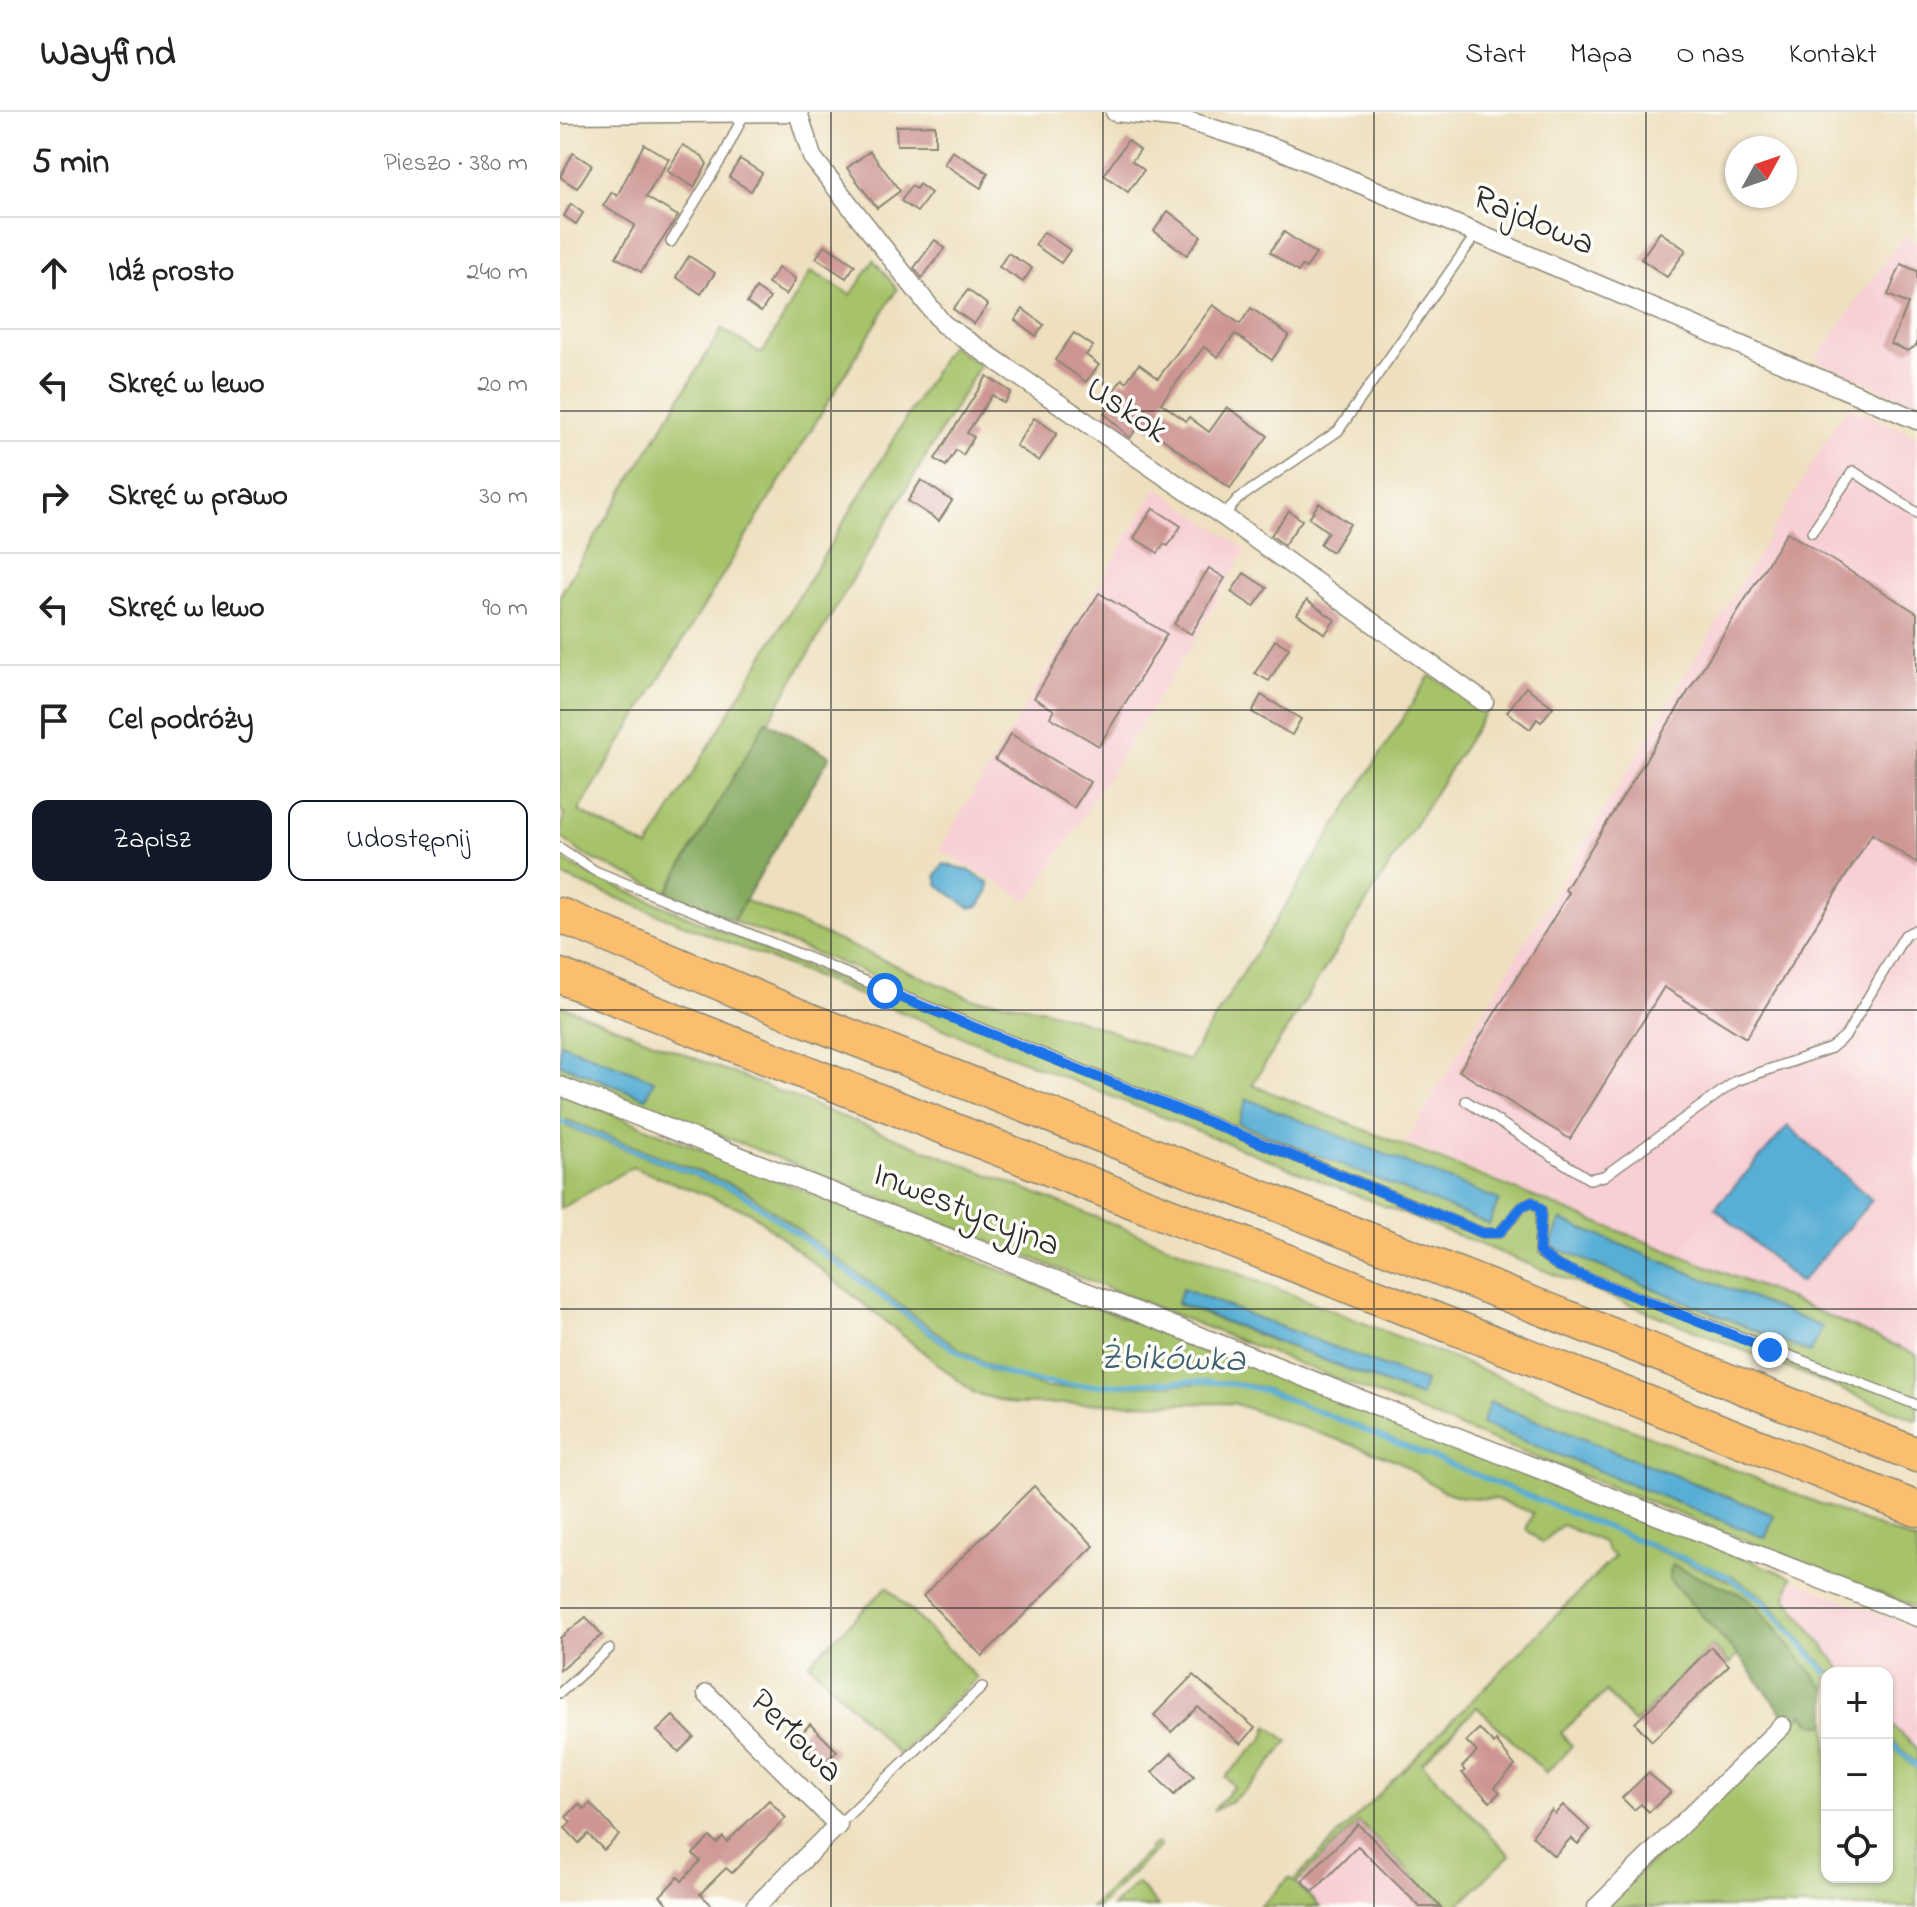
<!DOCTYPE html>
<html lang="pl">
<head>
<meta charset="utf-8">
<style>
	:root { --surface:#fff; --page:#f2f2f2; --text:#222; --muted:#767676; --line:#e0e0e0; --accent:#111827 }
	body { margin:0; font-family:"Indie Flower",sans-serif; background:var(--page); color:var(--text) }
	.controls { position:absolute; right:24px; bottom:24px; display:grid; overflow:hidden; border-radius:16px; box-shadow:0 2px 6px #0004 }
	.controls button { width:72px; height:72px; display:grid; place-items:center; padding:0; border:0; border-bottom:2px solid var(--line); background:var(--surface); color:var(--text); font:40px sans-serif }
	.compass { position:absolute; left:1165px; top:24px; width:72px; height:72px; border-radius:50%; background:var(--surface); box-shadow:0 2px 6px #0004; rotate:50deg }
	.stop { position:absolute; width:24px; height:24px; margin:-18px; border:6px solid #1a73e8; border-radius:50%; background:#fff }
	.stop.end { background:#1a73e8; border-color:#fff; box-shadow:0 2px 8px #0008 }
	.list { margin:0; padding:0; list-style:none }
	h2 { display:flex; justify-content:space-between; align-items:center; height:104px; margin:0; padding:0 32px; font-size:34px }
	h2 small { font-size:26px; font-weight:400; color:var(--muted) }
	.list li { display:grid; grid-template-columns:52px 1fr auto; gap:24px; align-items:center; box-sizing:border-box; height:112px; padding:0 32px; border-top:2px solid var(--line) }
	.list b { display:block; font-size:30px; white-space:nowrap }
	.list em { font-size:26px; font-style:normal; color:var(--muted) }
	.actions { display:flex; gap:16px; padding:24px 32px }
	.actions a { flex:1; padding:18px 0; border:2px solid var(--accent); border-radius:16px; text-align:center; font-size:28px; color:var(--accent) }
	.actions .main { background:var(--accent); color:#fff }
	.icon { flex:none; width:44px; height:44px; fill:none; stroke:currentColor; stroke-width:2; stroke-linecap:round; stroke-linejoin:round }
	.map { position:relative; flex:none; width:1357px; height:1795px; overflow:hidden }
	header { display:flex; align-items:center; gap:48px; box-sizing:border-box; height:112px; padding:0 40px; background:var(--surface); border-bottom:2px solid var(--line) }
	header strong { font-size:38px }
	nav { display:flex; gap:44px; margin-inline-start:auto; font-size:28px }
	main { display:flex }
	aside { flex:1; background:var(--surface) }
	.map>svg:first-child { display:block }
</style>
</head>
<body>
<header>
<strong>Wayfind</strong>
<nav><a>Start</a><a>Mapa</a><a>O nas</a><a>Kontakt</a></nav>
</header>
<main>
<aside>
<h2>5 min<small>Pieszo · 380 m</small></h2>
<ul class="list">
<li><svg class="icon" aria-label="ahead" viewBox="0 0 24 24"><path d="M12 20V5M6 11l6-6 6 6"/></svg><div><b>Idź prosto</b></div><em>240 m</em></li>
<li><svg class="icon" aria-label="left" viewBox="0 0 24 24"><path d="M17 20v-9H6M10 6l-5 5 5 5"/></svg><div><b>Skręć w lewo</b></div><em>20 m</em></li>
<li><svg class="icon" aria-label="right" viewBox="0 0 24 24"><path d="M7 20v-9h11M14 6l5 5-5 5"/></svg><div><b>Skręć w prawo</b></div><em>30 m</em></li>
<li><svg class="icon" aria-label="left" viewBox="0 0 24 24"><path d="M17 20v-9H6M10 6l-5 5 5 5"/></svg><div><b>Skręć w lewo</b></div><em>90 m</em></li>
<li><svg class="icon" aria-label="arrive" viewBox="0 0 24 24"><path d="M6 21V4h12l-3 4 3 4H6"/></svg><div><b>Cel podróży</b></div></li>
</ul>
<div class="actions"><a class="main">Zapisz</a><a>Udostępnij</a></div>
</aside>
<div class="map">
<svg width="1357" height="1795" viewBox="0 0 1357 1795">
	<rect width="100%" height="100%" fill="#fdfcf7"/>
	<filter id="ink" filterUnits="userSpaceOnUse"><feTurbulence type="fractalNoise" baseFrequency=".0125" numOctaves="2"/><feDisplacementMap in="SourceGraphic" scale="16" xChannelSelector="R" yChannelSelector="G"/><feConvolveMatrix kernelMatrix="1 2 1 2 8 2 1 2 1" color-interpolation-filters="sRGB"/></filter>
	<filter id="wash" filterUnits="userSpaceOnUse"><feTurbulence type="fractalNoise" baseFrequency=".006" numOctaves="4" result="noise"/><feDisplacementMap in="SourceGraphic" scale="32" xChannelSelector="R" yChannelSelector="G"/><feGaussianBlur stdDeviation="1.8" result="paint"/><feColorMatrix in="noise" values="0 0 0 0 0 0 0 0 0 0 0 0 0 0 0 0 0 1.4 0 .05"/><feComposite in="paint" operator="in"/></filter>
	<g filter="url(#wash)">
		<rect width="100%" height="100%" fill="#eee0bf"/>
		<!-- built -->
		<g fill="#f7cfd4">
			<path d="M 1343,124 L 1357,129 L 1357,292 L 1255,248 Z"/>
			<path d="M 1287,294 L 1357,324 L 1357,1243 L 1220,1183 L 845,1031 Z"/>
			<path d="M 597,376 L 686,437 L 636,526 L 469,789 L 379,738 Z"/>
			<path d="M 1232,1467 L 1357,1518 L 1357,1636 L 1327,1609 L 1327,1561 L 1284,1561 L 1226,1485 Z"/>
			<path d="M 799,1710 L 884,1795 L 760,1795 L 735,1772 Z"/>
		</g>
		<!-- green -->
		<g fill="#a6c36a" stroke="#68774a" stroke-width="2" fill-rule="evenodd">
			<path d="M 314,148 L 337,177 L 19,699 L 88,736 L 390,233 L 420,253 L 107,780 L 24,743 L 0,724 L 4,701 L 0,699 L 0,483 L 162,217 L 202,242 L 251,159 L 291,183 Z"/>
			<path d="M 870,563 L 927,598 L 692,973 L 1220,1183 L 1357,1243 L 1357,1308 L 0,763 L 0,746 L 26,761 L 297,877 L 334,872 L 173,809 L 185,788 L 413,887 C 490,891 558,922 628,949 ZM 1001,1108 L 1002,1108 L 1250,1241 L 991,1134 Z"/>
			<path d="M 0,893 L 1357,1430 L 1357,1496 L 0,960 L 0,952 L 86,986 L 93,968 L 0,931 ZM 622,1177 L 865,1270 L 860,1285 L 617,1192 ZM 931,1290 L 1214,1403 L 1206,1425 L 922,1312 Z"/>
			<path d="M 0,981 L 523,1191 L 598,1217 L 1232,1465 L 1226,1485 L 1284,1561 L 1270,1561 L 1204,1485 L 1174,1465 L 707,1277 C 632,1256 555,1282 480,1270 C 451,1265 426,1252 401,1238 L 183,1077 L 7,1008 L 6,1014 L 182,1082 L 382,1231 L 429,1258 L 486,1276 L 663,1271 L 698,1277 L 978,1387 L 1174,1471 L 1202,1490 L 1267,1563 L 1267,1579 L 1109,1467 L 1178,1543 L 1170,1552 L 1152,1534 L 1074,1611 L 1046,1580 L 1001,1621 L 1012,1634 L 986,1661 L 917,1595 L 862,1651 L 950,1743 L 896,1795 L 884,1795 L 799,1710 L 736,1771 L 760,1795 L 700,1795 L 729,1766 L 733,1769 L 1055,1444 L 1048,1440 L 1043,1430 L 1002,1413 L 982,1431 L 966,1417 L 973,1401 L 936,1387 L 901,1385 L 881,1378 L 836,1348 L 673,1291 L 454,1292 L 414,1281 L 190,1100 L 72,1055 L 0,1097 Z"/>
			<path d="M 327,1475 L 417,1566 L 339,1643 L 249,1551 Z"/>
			<path d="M 1243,1602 L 1252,1612 L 1267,1613 L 1267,1765 L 1327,1765 L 1327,1629 L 1357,1658 L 1357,1795 L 1045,1795 Z"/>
			<path d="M 1327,1609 L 1357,1636 L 1357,1652 L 1327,1624 Z"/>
			<path d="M 708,1614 L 728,1629 C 707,1657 685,1685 653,1699 L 674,1674 L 665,1665 L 704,1626 Z"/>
			<path d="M 598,1731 L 600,1734 L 538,1795 L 531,1795 L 590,1738 L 589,1735 Z"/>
			<path d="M 577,1771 L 599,1795 L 552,1795 Z"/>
		</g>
		<!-- forest -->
		<g fill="#84a95e" stroke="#586a44" stroke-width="2">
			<path d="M 206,609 L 270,644 L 173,809 L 107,780 Z"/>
			<path d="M 1112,1453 L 1183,1483 L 1197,1495 L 1267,1579 L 1267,1613 L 1252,1612 L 1243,1602 L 1232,1613 L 1178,1543 L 1109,1467 Z"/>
		</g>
		<!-- water -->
		<g fill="#59afd5" stroke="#426d80" stroke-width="2">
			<path d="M 384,752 L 408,758 L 429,771 L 429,779 L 419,794 L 410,796 L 378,773 L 376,763 Z"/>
			<path d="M 0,931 L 94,968 L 86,986 L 0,952 Z"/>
			<path d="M 687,987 L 939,1088 L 929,1112 L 678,1011 Z"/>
			<path d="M 1228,1014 L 1312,1088 L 1240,1171 L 1155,1096 Z"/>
			<path d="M 1001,1108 L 1262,1215 L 1251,1241 L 990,1134 Z"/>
			<path d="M 622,1177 L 865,1270 L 860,1285 L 617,1191 Z"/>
			<path d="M 930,1290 L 1214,1403 L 1205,1426 L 922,1312 Z"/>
		</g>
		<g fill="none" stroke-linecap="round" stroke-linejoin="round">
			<!-- stream -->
			<g stroke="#59afd5" stroke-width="5">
				<path d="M 0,1009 L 179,1079 L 391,1235 C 505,1310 596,1246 710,1280 L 1167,1464 L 1202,1488 L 1267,1561"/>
				<path d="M 1327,1627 L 1357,1655"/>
			</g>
		</g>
		<g id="blocks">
			<!-- building -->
			<g fill="#cd9593">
				<path d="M 375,13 L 375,33 L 337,33 L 336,14 Z"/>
				<path d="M 568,28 L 580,38 L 572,49 L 584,58 L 568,80 L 544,63 Z"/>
				<path d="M 84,32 L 109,47 L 86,85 L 118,104 L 81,160 L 56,145 L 75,113 L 43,94 L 52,80 L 57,84 Z"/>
				<path d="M 123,33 L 142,44 L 147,52 L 134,75 L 107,59 Z"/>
				<path d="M 310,39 L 340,79 L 317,96 L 287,56 Z"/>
				<path d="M 392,39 L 428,61 L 421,76 L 384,52 Z"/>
				<path d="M 13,41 L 32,53 L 17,76 L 0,65 Z"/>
				<path d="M 180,47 L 202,61 L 191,79 L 169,65 Z"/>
				<path d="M 359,72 L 371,81 L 357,100 L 341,89 L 351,74 L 356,77 Z"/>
				<path d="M 11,92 L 23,101 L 16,112 L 4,104 Z"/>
				<path d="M 608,99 L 641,124 L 627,143 L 594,119 Z"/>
				<path d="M 484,120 L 510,138 L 501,151 L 475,133 Z"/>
				<path d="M 724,120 L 756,142 L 746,156 L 742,154 L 738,160 L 710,140 Z"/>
				<path d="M 1100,120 L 1126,138 L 1107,165 L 1081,147 Z"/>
				<path d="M 375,128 L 385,136 L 362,166 L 354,156 Z"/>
				<path d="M 265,133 L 295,153 L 286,166 L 256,146 Z"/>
				<path d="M 448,141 L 472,156 L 463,170 L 439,155 Z"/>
				<path d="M 129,144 L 155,161 L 141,182 L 116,165 Z"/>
				<path d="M 1341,152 L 1357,159 L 1357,233 L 1348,239 L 1331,232 L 1348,192 L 1328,183 Z"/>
				<path d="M 218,156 L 236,167 L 226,183 L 208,172 Z"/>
				<path d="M 196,176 L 210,186 L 201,200 L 187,191 Z"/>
				<path d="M 408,178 L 428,193 L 414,212 L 393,197 Z"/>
				<path d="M 653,193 L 680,212 L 691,196 L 729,223 L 712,248 L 675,222 L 658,245 L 644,235 L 601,291 L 626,309 L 629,305 L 649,320 L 667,295 L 708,324 L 670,376 L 581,311 L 570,326 L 544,301 L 550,291 L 547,289 L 562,267 L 566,270 L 579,252 L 598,266 Z"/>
				<path d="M 463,197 L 484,213 L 476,224 L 455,208 Z"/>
				<path d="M 514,221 L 533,234 L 526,243 L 539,253 L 526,270 L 495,248 Z"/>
				<path d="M 427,264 L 451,280 L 444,291 L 432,283 L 407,321 L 414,325 L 403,343 L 396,338 L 386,354 L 375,347 Z"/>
				<path d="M 474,306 L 497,321 L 479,349 L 456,334 Z"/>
				<path d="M 361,368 L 392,389 L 379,409 L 348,389 Z"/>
				<path d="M 759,391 L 790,412 L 772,440 L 760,432 L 768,420 L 749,406 Z"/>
				<path d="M 593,396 L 621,414 L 608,434 L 604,432 L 598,441 L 574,426 Z"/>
				<path d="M 729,399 L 742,408 L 724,433 L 711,423 Z"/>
				<path d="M 1227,420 L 1357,501 L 1357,751 L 1312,722 L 1186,926 L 1104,875 L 1010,1027 L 899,959 L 1009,781 L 1005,778 Z"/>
				<path d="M 649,456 L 665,466 L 631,522 L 614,512 Z"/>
				<path d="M 684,461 L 707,476 L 694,495 L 671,480 Z"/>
				<path d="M 539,481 L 607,522 L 539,634 L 490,605 L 494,598 L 474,586 Z"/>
				<path d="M 747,488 L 775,508 L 765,522 L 737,502 Z"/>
				<path d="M 715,528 L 729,536 L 709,569 L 695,561 Z"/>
				<path d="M 966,575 L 993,595 L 981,610 L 977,607 L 970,617 L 947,600 Z"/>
				<path d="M 701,583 L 741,607 L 732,623 L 692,600 Z"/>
				<path d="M 451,622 L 530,670 L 514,696 L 435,648 Z"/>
				<path d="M 474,1374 L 534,1434 L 422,1544 L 363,1484 Z"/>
				<path d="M 26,1505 L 42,1523 L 0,1558 L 0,1526 Z"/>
				<path d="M 1151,1535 L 1169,1553 L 1092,1629 L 1075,1611 Z"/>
				<path d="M 633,1563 L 695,1616 L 681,1632 L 638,1595 L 611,1620 L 594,1603 Z"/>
				<path d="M 113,1604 L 134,1625 L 119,1640 L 97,1619 Z"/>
				<path d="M 250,1612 L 277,1639 L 263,1652 L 237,1626 Z"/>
				<path d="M 919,1617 L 934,1632 L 936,1629 L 955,1654 L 935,1675 L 940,1680 L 930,1690 L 902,1661 L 905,1659 L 902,1655 L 917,1640 L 906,1629 Z"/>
				<path d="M 612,1641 L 634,1664 L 614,1683 L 592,1660 Z"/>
				<path d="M 1088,1661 L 1111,1680 L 1089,1700 L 1081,1692 L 1074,1698 L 1062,1686 Z"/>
				<path d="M 209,1688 L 226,1706 L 172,1761 L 166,1756 L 140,1782 L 154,1795 L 111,1795 L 100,1784 L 118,1765 L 122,1769 L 140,1749 L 133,1742 L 150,1725 L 157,1731 L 163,1725 L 167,1730 Z"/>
				<path d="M 30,1691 L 59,1723 L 44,1738 L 28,1722 L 19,1731 L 5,1716 L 11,1710 L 6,1705 L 19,1692 L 24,1697 Z"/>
				<path d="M 1003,1693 L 1030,1718 L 1018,1732 L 1011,1726 L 994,1744 L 972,1724 L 992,1698 L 995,1702 Z"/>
				<path d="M 798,1712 L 881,1795 L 860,1795 L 798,1734 L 753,1780 L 742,1769 Z"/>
			</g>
		</g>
	</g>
	<g filter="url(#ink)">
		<use href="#blocks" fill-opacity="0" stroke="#8c8675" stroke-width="2"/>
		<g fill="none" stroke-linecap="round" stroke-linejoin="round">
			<defs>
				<g id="service">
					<path d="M 111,130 L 165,41 L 184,2"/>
					<path d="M 663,404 L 678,387 L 778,319 L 917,121"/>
					<path d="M 1252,420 L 1293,359 L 1357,401"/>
					<path d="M 0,736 L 35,759 L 923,1121 L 939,1121 L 962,1095 L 972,1090 L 981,1098 L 979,1140 L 998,1154 L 1357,1293"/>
					<path d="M 906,989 L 1029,1067 L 1044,1064 L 1176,969 L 1271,936 L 1286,923 L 1345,823 L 1357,817"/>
					<path d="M 0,1581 L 49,1537"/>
					<path d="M 278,1713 L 422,1575"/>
				</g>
				<g id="minor">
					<path d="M 238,0 L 252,45 L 383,212 L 663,404 L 924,590"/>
					<path d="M 555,0 L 622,7 L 718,37 L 1357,308"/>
					<path d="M 0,2 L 239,0"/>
					<path d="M 0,974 L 1357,1505"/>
					<path d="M 147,1582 L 278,1713 L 195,1795"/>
					<path d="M 1037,1795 L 1222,1614"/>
				</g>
				<g id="motorway">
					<path d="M 0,803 L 248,908 L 1357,1343"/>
					<path d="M 0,864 L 1357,1397"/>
				</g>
			</defs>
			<!-- service casing -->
			<use href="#service" stroke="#8c8675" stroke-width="12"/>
			<!-- minor casing -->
			<use href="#minor" stroke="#8c8675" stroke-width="21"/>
			<!-- motorway casing -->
			<use href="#motorway" stroke="#8c8675" stroke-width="37"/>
			<!-- service -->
			<use href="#service" stroke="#fff" stroke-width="9"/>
			<!-- minor -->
			<use href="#minor" stroke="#fff" stroke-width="18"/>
			<!-- motorway -->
			<use href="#motorway" stroke="#fabe6e" stroke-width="34"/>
		</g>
	</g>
	<g fill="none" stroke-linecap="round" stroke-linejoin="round" filter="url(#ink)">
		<!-- route -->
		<path stroke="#1a73e8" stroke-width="10" d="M 325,879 L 923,1121 L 939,1121 L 962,1095 L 972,1090 L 981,1098 L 979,1140 L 998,1154 L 1210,1238"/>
	</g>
	<!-- grid -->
	<path fill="none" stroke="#2b2b2b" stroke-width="2" stroke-opacity="0.55" d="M 271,0 L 271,1795M 543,0 L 543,1795M 814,0 L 814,1795M 1086,0 L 1086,1795M 0,299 L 1357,299M 0,598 L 1357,598M 0,898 L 1357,898M 0,1197 L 1357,1197M 0,1496 L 1357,1496"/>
	<g text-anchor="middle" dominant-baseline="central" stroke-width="7" stroke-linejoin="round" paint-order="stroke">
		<!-- street labels -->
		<g font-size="36" fill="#2b2b2b" stroke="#fdfcf7">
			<text transform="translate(973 110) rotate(23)">Rajdowa</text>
			<text transform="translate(566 299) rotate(34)">Uskok</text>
			<text transform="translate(406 1099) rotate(22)">Inwestycyjna</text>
			<text transform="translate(235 1625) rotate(45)">Perłowa</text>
		</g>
		<!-- water labels -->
		<g font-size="38" font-style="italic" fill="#3d606f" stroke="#fdfcf7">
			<text transform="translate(612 1248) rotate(1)">Żbikówka</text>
		</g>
	</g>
</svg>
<div class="controls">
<button>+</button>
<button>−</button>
<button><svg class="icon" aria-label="locate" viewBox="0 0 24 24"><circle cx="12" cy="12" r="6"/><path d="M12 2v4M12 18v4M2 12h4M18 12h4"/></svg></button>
</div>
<svg class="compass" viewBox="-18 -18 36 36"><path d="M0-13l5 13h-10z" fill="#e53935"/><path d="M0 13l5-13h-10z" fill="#767676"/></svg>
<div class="stop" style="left:325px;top:879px"></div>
<div class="stop end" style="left:1210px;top:1238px"></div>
</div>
</main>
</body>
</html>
